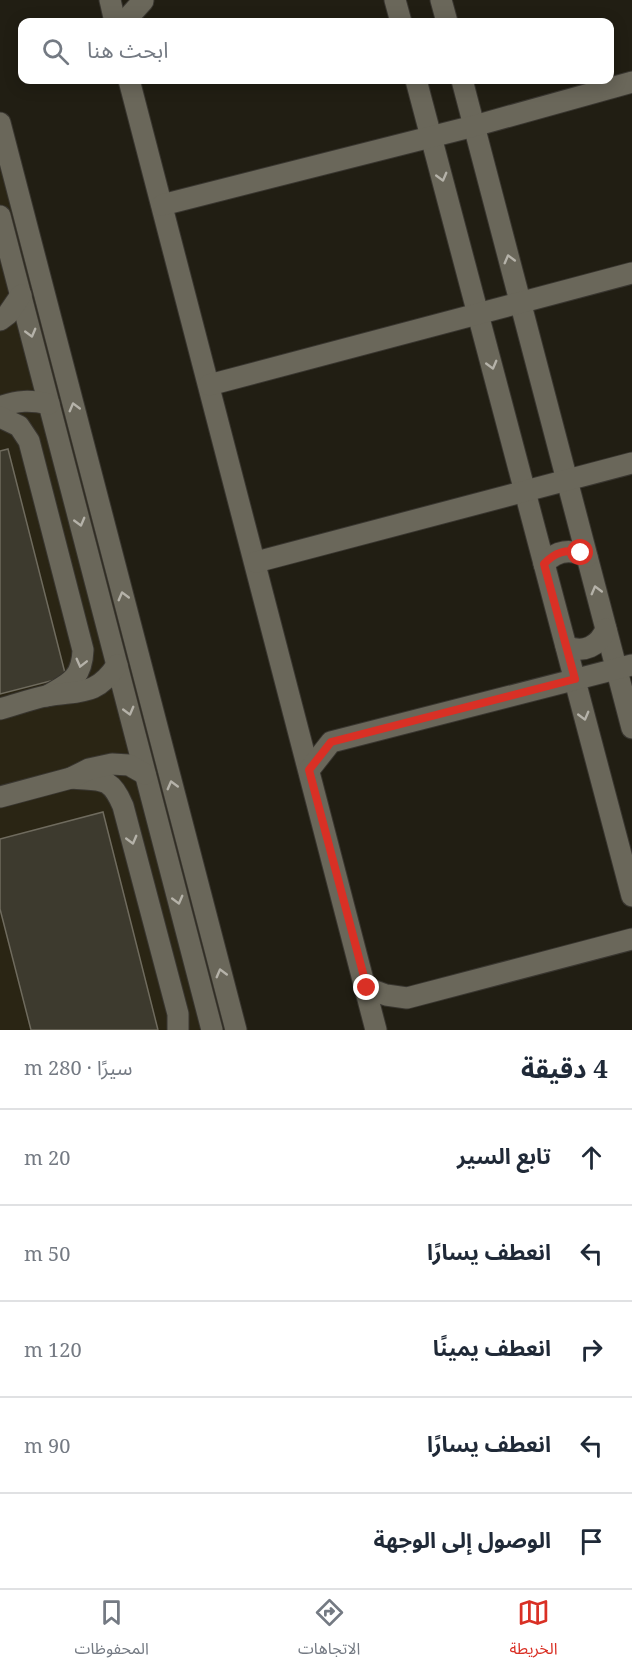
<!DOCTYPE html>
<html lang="ar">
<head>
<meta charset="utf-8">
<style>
	:root { --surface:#fff; --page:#f2f2f3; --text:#1f2937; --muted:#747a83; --line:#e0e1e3; --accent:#d93025 }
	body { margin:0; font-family:"Noto Serif","Noto Sans Arabic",serif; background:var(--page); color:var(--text); direction:rtl }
	.stop { position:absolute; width:18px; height:18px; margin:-14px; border:4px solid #d93025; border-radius:50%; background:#fff }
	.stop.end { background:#d93025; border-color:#fff; box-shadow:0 2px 6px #0008 }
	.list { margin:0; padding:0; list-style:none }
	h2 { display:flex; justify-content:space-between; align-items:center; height:78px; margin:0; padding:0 24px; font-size:26px }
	h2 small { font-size:20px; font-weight:400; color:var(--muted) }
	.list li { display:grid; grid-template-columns:39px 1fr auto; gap:18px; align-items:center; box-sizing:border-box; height:96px; padding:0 24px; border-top:2px solid var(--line) }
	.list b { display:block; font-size:22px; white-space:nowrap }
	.list em { font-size:20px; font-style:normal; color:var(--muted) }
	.icon { flex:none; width:33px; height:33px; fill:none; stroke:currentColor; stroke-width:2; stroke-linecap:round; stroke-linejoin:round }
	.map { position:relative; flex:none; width:632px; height:1030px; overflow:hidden; direction:ltr }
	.search { position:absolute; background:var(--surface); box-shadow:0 3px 15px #0003; left:18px; right:18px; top:18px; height:66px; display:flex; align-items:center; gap:15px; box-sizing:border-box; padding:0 21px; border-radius:12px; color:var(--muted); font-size:22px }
	.sheet { height:558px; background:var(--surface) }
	nav { display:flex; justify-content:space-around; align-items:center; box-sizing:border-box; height:84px; border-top:2px solid var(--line); background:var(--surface); font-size:16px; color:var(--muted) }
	nav a { display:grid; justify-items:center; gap:3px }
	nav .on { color:var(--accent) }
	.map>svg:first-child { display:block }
</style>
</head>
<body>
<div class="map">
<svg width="632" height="1030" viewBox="0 0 632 1030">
	<rect width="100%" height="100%" fill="#211e13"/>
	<!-- built -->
	<path fill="#2a2514" d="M 0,145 L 230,1030 L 0,1030 Z"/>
	<!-- building -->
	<g fill="#3d3a2e" stroke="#6f6b5e" stroke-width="1.5">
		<path d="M 8,449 L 66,677 L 0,694 L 0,451 Z"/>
		<path d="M 103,812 L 158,1030 L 31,1030 L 0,909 L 0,839 Z"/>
	</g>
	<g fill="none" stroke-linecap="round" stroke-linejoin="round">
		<defs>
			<g id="minor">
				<path d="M 110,0 L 115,22"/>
				<path d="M 395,0 L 401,22"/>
				<path d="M 441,0 L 447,22"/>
				<path d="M 124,22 L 143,1"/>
				<path d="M 129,80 L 376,1030"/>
				<path d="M 416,80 L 632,896"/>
				<path d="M 462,80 L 632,728"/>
				<path d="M 0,123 L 236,1030"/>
				<path d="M 162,205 L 474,126 L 632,82"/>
				<path d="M 0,216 L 212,1030"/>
				<path d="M 0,320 L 8,314 L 21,295"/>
				<path d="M 209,385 L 632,273"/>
				<path d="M 0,407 C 17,400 31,400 49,404"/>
				<path d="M 0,417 L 19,426 L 29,441 L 83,650 C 82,679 69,683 47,696"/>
				<path d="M 256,562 L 632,463"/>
				<path d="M 544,564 C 556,550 571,548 587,557"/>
				<path d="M 566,646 C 584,654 599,646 606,629"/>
				<path d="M 0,709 C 15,705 31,699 46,696 C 79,690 96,697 117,665"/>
				<path d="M 309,770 L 331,742 L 632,665"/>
				<path d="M 71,778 C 101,781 110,775 123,806 L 178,1014 L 178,1030"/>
				<path d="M 0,797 L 71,778 L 89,769 L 112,764 L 129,765 L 145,774"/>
				<path d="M 367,988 L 386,995 L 407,998 L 632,939"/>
			</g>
		</defs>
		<!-- minor casing -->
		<use href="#minor" stroke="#393630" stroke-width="23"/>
		<!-- minor -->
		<use href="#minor" stroke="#6a675a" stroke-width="21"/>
	</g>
	<!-- one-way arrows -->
	<defs><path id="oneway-chevron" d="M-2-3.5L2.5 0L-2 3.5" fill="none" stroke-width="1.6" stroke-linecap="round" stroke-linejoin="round" transform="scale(1.5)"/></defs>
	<g stroke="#b5b2a9">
		<use href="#oneway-chevron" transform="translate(442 177) rotate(75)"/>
		<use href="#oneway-chevron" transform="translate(509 259) rotate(-105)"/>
		<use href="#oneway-chevron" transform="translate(31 333) rotate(75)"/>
		<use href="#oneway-chevron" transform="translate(492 365) rotate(75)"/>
		<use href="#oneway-chevron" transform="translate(74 407) rotate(-105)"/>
		<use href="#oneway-chevron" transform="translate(80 522) rotate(75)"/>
		<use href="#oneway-chevron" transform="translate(596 590) rotate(-105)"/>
		<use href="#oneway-chevron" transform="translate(123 596) rotate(-105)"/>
		<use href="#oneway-chevron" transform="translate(81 663) rotate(104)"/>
		<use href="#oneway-chevron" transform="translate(129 711) rotate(75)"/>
		<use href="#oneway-chevron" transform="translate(584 716) rotate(75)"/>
		<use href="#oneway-chevron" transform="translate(172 785) rotate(-105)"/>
		<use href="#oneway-chevron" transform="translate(132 840) rotate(75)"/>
		<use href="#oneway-chevron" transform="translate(178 900) rotate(75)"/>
		<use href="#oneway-chevron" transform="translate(221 973) rotate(-105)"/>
	</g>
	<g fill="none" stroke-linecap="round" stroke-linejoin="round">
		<!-- route -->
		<path stroke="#d93025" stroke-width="8" d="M 367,988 L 309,770 L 331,742 L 575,679 L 544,564 C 555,552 566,549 581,553"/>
	</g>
</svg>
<div class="stop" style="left:581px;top:553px"></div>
<div class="stop end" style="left:367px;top:988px"></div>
<div class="search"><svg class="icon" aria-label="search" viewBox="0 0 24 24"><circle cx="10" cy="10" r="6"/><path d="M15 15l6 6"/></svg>ابحث هنا</div>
</div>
<section class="sheet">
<h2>4 دقيقة<small>سيرًا · 280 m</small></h2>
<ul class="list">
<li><svg class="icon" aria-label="ahead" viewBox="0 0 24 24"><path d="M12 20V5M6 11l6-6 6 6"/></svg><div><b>تابع السير</b></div><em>20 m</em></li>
<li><svg class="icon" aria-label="left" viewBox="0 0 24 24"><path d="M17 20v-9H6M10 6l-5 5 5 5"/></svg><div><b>انعطف يسارًا</b></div><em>50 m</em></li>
<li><svg class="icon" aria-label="right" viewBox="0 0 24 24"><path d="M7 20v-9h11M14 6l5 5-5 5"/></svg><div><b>انعطف يمينًا</b></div><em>120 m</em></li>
<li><svg class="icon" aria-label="left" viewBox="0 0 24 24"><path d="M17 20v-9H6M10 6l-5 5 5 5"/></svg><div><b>انعطف يسارًا</b></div><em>90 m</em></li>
<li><svg class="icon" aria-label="arrive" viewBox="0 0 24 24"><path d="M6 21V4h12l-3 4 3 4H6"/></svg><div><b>الوصول إلى الوجهة</b></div></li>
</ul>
</section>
<nav>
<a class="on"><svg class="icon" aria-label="map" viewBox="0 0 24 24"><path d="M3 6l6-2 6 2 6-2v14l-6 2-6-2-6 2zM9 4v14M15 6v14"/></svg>الخريطة</a>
<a><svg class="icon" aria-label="directions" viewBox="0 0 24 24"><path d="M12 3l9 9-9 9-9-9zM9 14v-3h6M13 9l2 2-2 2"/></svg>الاتجاهات</a>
<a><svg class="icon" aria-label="saved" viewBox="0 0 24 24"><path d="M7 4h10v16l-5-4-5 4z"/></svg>المحفوظات</a>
</nav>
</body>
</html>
